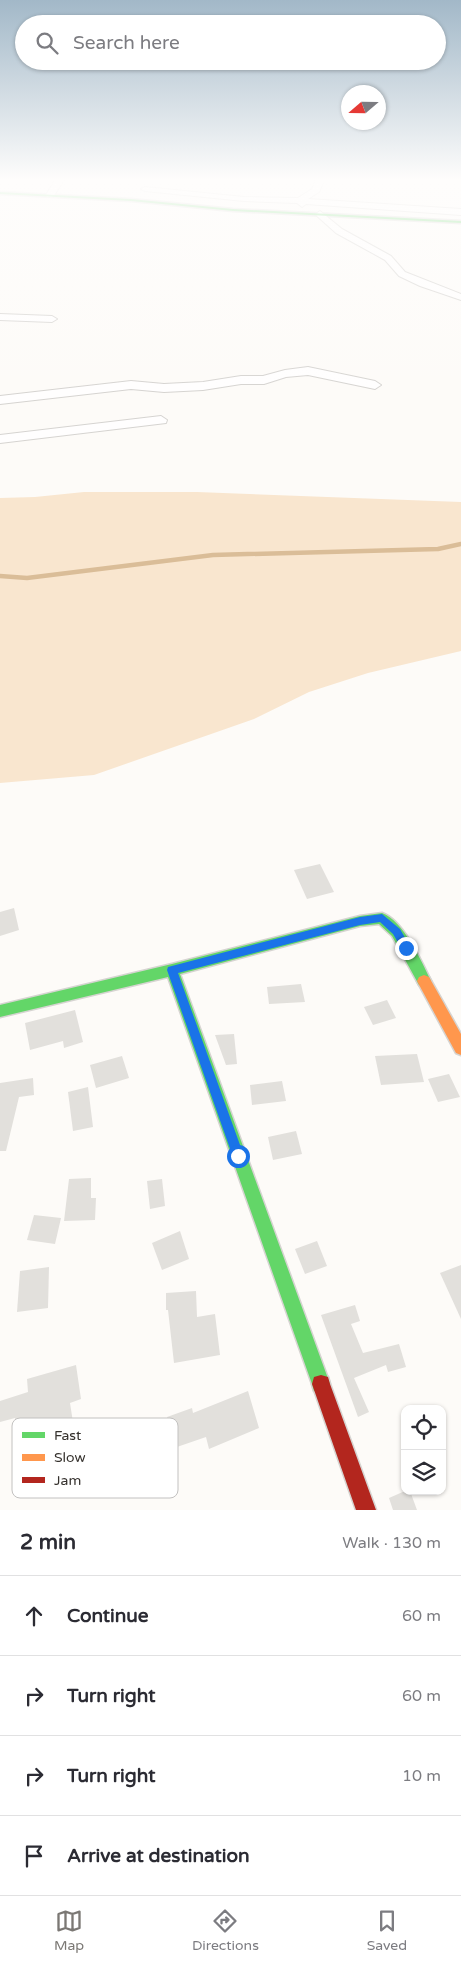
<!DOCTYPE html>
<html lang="en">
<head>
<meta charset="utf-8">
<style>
	:root { --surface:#fff; --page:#f2f2f3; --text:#2b2b33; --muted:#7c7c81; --line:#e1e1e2; --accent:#7b7874 }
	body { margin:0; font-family:"Varela Round",sans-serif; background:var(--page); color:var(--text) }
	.controls { position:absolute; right:15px; bottom:15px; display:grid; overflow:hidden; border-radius:10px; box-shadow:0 1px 4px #0004 }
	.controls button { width:45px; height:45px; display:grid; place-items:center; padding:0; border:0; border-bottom:1px solid var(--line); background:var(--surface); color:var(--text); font:25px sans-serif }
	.compass { position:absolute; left:341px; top:85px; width:45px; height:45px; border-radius:50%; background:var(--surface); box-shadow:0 1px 4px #0004; rotate:250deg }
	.stop { position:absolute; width:15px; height:15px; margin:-11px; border:4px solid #1a73e8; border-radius:50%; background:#fff }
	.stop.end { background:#1a73e8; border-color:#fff; box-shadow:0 1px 5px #0008 }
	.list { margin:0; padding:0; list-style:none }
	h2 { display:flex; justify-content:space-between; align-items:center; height:65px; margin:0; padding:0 20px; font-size:21px }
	h2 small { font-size:16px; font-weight:400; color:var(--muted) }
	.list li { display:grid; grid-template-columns:32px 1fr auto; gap:15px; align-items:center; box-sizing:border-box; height:80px; padding:0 20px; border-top:1px solid var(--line) }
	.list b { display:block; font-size:19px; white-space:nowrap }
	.list em { font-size:16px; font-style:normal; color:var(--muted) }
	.icon { flex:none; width:28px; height:28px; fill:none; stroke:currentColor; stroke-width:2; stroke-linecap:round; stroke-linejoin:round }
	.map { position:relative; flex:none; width:461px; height:1510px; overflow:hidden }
	.search { position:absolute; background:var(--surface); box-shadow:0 1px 4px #0004; left:15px; right:15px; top:15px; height:55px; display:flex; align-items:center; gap:12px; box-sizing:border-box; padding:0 18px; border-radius:28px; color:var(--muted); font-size:19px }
	.sheet { height:385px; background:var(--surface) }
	nav { display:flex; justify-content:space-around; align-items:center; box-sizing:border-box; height:70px; border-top:1px solid var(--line); background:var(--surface); font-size:14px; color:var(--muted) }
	nav a { display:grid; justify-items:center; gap:2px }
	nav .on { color:var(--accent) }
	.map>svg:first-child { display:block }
</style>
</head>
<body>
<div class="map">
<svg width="461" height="1510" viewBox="0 0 461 1510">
	<rect width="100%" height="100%" fill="#fdfbf8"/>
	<!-- green -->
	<path fill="#f9e6cf" d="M 84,492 L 197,492 L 461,502 L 461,651 L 368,673 L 309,692 L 254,719 L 94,775 L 0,783 L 0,498 L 35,497 Z"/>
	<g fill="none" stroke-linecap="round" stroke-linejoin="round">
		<!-- stream -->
		<path stroke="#dabd98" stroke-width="4.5" d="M 0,576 L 27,578 L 213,555 L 438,549 L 461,544"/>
	</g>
	<!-- building -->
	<g fill="#e2e0dc">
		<path d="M 320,864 L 334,892 L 307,899 L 294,870 Z"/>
		<path d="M 14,908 L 19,930 L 0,936 L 0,912 Z"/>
		<path d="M 301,984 L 305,1002 L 269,1004 L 267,987 Z"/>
		<path d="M 387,1000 L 396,1018 L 373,1025 L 364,1007 Z"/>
		<path d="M 75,1010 L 83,1042 L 64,1048 L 63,1041 L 30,1050 L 25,1023 Z"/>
		<path d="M 234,1034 L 237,1064 L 226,1065 L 215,1035 Z"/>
		<path d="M 417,1054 L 424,1082 L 381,1085 L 375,1056 Z"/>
		<path d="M 122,1056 L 129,1078 L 96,1088 L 90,1065 Z"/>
		<path d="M 449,1074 L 460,1097 L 438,1102 L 428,1079 Z"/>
		<path d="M 33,1078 L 34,1095 L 19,1097 L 6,1151 L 0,1151 L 0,1083 Z"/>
		<path d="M 282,1081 L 286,1101 L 252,1105 L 250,1085 Z"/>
		<path d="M 88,1087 L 93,1127 L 73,1131 L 68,1092 Z"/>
		<path d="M 296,1131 L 302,1154 L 273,1160 L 268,1137 Z"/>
		<path d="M 91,1178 L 91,1198 L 96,1198 L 95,1220 L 64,1221 L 69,1179 Z"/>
		<path d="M 162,1179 L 165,1206 L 150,1209 L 147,1181 Z"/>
		<path d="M 34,1215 L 61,1218 L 55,1244 L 27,1240 Z"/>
		<path d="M 180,1231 L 189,1259 L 162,1270 L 152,1243 Z"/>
		<path d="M 317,1241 L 327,1266 L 305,1274 L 295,1249 Z"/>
		<path d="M 461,1265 L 461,1319 L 440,1273 Z"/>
		<path d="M 49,1267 L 48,1308 L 17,1312 L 20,1271 Z"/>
		<path d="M 196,1291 L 197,1317 L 215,1314 L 220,1355 L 174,1363 L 168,1310 L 166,1310 L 166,1293 Z"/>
		<path d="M 355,1305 L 360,1321 L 351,1324 L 363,1353 L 399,1344 L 406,1367 L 388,1372 L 386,1365 L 354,1378 L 369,1412 L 358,1417 L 321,1315 Z"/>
		<path d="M 76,1365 L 81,1399 L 70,1403 L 79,1461 L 23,1481 L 15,1418 L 0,1422 L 0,1401 L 28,1392 L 27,1379 Z"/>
		<path d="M 248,1391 L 259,1428 L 209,1449 L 206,1437 L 174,1448 L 167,1417 L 192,1408 L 193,1413 Z"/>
		<path d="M 405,1491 L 410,1491 L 417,1510 L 393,1510 L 389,1498 Z"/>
	</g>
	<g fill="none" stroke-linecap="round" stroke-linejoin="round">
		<defs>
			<g id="street">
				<path d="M 55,180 L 64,180 L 53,197 L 47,197 L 46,195 Z"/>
				<path d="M 316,180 L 324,180 L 319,192 L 308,199 L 461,209 L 461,215 L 306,204 L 302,207 L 297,203 L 244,201 L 145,191 L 141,189 L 145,187 L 244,197 L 298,198 L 312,189 Z"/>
				<path d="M 320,211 L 342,229 L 391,256 L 405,272 L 461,294 L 461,300 L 420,286 L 399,276 L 385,260 L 336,233 L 317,216 L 316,214 Z"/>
				<path d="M 0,314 L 52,316 L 57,319 L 52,322 L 0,320 Z"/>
				<path d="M 308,367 L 375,381 L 381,385 L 375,389 L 308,375 L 286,377 L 264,384 L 241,384 L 203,390 L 164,392 L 131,389 L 0,404 L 0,396 L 131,381 L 164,384 L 203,382 L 241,376 L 263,376 L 285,370 Z"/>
				<path d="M 161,416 L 167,420 L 166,423 L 0,443 L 0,435 Z"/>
			</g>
			<g id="fast">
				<path d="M 0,192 L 131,199 L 233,209 L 461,221 L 461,223 L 233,211 L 131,201 L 0,194 Z"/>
				<path d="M 382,913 C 403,920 422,962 431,981 L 429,985 L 424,987 L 419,985 L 392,936 L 379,924 L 360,926 L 180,974 L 330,1384 L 328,1391 L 321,1393 L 314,1391 L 312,1384 L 168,977 L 0,1017 L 0,1005 L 172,964 L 360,916 Z"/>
			</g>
			<path id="slow" d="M 424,975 L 429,977 L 461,1034 L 461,1055 L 456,1053 L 417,981 L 419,977 Z"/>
			<path id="jam" d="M 321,1375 L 328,1377 L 330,1384 L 376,1510 L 356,1510 L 312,1384 L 314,1377 Z"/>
		</defs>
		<!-- street casing -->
		<use href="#street" stroke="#d6d4d1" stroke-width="2"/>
		<!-- fast casing -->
		<use href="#fast" stroke="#d6d4d1" stroke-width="3"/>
		<!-- slow casing -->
		<use href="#slow" stroke="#d6d4d1" stroke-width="3"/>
		<!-- jam casing -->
		<use href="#jam" stroke="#d6d4d1" stroke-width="3"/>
		<!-- street -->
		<use href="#street" fill="#fffefe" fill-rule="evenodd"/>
		<!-- fast -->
		<use href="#fast" fill="#63d668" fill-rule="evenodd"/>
		<!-- slow -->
		<use href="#slow" fill="#ff974d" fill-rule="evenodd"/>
		<!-- jam -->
		<use href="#jam" fill="#b3261e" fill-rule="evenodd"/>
	</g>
	<!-- sky -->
	<linearGradient id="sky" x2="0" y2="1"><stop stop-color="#a2b8c8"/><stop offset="0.46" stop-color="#fefdfc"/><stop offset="1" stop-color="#fefdfc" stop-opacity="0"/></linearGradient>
	<rect width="461" height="391" fill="url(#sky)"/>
	<!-- route -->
	<path fill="#1a73e8" d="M 382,914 L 400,929 L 411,948 L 410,951 L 403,951 L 393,934 L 380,922 L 360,925 L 178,973 L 244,1156 L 243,1160 L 238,1162 L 234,1160 L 167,970 L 168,967 L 360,917 Z"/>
	<!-- legend -->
	<rect x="12" y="1418" width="166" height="80" rx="8" fill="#fff" stroke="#c2c1c0" stroke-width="1"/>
	<rect x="22" y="1432" width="23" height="6" fill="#63d668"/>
	<rect x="22" y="1454" width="23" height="7" fill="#ff974d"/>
	<rect x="22" y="1477" width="23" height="6" fill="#b3261e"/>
	<g font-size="14" fill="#35312d">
		<text x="54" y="1440">Fast</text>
		<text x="54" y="1462">Slow</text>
		<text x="54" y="1485">Jam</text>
	</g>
</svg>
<div class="controls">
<button><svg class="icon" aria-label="locate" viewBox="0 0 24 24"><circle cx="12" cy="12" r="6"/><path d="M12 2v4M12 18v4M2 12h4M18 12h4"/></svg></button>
<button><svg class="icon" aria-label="layers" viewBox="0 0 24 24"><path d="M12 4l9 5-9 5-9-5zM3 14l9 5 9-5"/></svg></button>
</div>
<svg class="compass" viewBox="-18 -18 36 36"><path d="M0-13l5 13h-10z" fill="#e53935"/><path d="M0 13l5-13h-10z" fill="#7c7c81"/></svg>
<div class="stop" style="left:238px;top:1156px"></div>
<div class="stop end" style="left:406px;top:948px"></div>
<div class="search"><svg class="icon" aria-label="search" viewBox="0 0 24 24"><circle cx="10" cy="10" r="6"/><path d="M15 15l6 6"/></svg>Search here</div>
</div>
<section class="sheet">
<h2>2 min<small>Walk · 130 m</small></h2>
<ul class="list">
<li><svg class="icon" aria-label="ahead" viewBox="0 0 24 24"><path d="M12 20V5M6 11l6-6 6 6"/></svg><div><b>Continue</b></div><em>60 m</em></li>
<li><svg class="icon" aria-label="right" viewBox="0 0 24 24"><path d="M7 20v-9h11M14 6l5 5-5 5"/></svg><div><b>Turn right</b></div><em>60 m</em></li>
<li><svg class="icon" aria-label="right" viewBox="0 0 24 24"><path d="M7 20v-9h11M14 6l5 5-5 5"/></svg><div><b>Turn right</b></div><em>10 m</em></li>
<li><svg class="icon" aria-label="arrive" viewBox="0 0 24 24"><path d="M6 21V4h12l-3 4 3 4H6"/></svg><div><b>Arrive at destination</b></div></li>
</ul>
</section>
<nav>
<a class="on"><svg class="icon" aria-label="map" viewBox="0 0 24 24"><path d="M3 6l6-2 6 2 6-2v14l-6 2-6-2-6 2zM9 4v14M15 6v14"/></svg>Map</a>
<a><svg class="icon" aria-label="directions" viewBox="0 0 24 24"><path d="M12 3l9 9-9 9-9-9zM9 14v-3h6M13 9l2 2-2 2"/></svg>Directions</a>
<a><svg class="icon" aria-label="saved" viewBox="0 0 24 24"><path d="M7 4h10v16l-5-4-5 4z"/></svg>Saved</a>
</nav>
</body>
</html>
